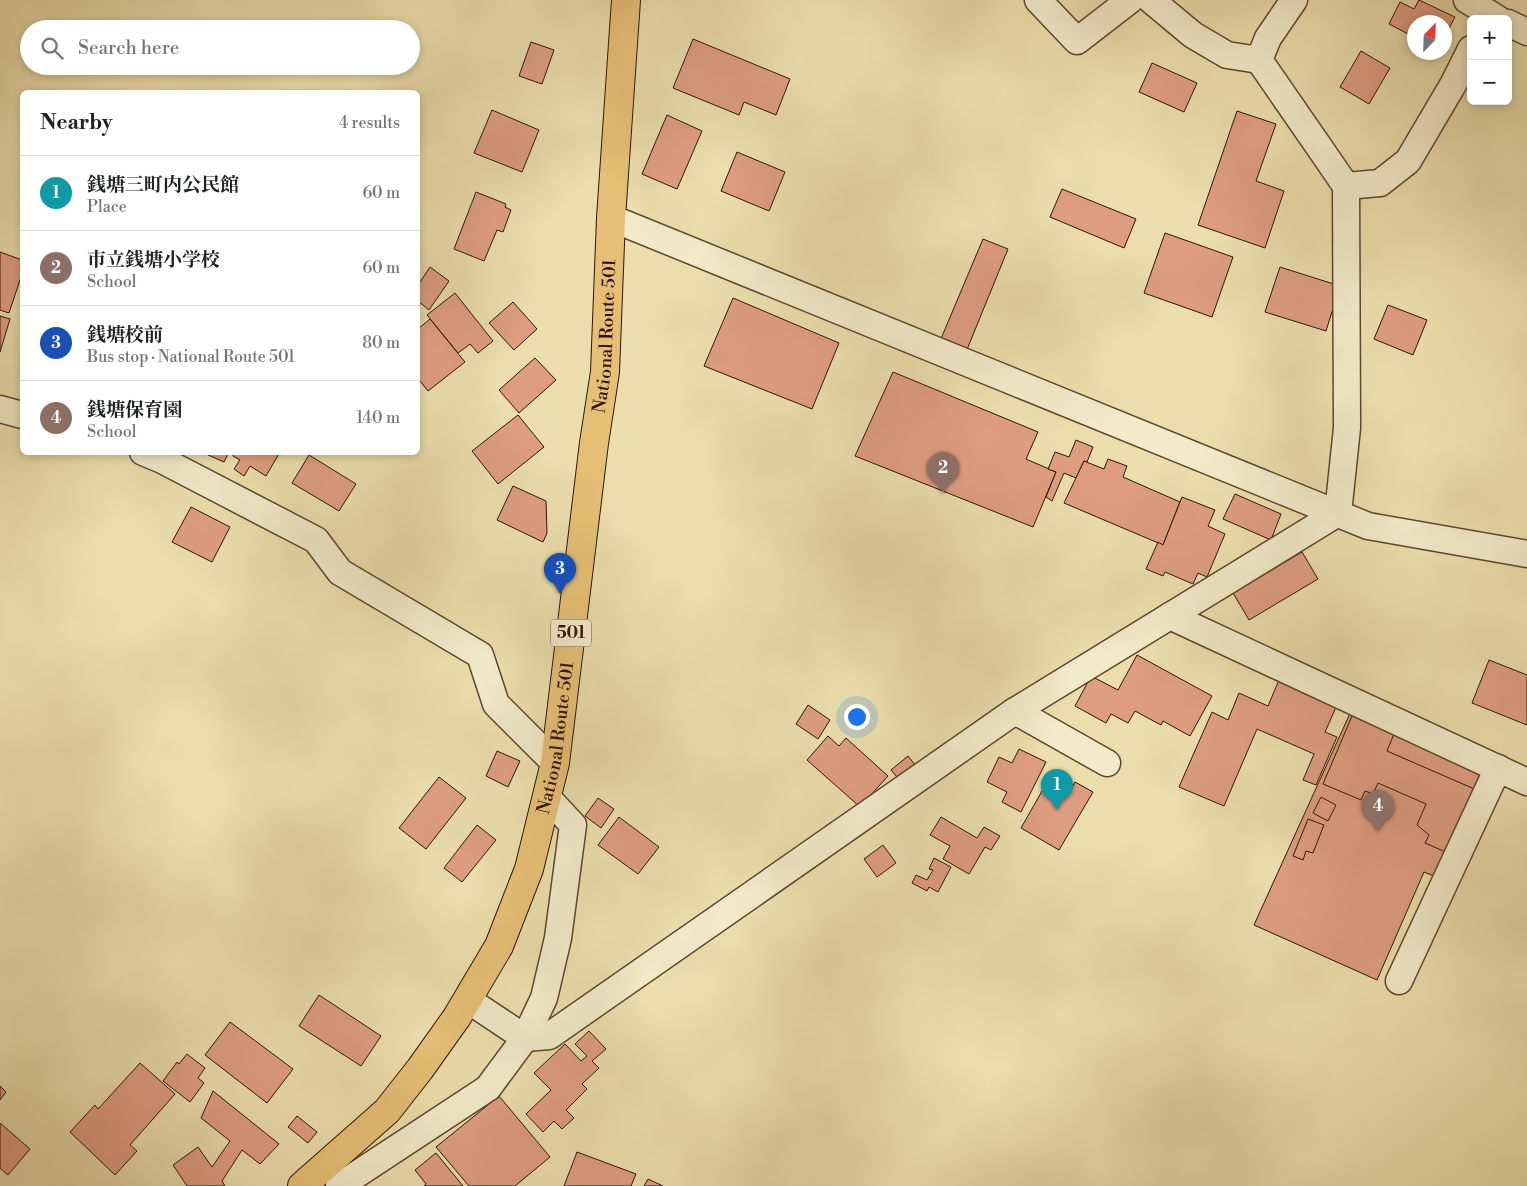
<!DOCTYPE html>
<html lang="en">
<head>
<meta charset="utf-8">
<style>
	:root { --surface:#fff; --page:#f6f6f6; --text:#202124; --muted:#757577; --line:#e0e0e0; --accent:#8f2418 }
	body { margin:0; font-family:"Libre Bodoni","Noto Serif JP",serif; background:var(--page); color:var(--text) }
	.controls { position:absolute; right:15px; top:15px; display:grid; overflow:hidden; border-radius:8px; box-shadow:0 2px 8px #0003 }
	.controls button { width:45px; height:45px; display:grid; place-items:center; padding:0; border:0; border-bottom:1px solid var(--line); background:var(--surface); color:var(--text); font:25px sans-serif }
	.compass { position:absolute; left:1407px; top:15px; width:45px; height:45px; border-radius:50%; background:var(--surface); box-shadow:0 2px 8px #0003; rotate:23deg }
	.you { position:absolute; left:856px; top:716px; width:18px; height:18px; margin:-12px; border:4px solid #fff; border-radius:50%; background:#1a73e8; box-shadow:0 0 0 8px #1a73e833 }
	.badge { display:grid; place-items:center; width:32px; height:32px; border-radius:50%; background:var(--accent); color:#fff; font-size:16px; font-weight:700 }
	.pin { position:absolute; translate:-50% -41px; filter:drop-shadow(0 1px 2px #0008) }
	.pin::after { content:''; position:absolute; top:26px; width:18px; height:15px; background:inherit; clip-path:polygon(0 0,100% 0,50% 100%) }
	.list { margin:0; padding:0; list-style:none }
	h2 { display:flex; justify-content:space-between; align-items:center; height:65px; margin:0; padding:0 20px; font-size:21px }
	h2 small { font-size:16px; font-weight:400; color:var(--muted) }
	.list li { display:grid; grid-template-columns:32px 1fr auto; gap:15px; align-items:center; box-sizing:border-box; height:75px; padding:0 20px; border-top:1px solid var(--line) }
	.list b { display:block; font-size:19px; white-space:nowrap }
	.list p { margin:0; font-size:16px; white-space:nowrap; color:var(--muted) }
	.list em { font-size:16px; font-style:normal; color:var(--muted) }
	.icon { flex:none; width:28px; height:28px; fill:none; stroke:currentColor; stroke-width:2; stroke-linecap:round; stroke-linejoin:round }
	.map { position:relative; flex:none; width:1527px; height:1186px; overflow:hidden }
	.search { position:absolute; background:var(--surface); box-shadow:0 2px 8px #0003; left:20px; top:20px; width:400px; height:55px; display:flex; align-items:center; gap:12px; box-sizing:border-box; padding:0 18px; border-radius:28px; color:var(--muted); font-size:19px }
	.panel { position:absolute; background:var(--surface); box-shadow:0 2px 8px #0003; left:20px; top:90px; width:400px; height:365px; border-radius:8px }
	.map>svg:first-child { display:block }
</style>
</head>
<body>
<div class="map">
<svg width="1527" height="1186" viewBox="0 0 1527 1186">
	<rect width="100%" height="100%" fill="#ebdeac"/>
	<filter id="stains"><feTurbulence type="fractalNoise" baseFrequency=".004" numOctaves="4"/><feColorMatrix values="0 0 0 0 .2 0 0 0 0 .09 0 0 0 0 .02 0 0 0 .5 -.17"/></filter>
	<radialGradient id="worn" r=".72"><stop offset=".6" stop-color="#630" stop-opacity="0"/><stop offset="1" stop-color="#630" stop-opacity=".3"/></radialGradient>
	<!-- building -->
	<g fill="#de9d81" stroke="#2e1408">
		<path d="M 1419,0 L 1455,17 L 1444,38 L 1444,22 L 1414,22 L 1414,37 L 1389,24 L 1400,2 L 1414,9 Z"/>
		<path d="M 693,39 L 790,79 L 776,115 L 744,102 L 739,115 L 673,88 Z"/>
		<path d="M 531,42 L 554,50 L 542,84 L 519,76 Z"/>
		<path d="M 1361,51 L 1390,68 L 1369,104 L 1340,87 Z"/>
		<path d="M 1152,63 L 1197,83 L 1184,112 L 1139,92 Z"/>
		<path d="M 492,110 L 539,130 L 522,172 L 474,153 Z"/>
		<path d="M 1237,111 L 1276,124 L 1256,181 L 1284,191 L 1265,248 L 1198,225 Z"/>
		<path d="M 667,115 L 702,131 L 677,189 L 642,174 Z"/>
		<path d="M 737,152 L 785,172 L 769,211 L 721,191 Z"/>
		<path d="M 1062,189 L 1136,219 L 1124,248 L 1050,217 Z"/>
		<path d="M 476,192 L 506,204 L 505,207 L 511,210 L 503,232 L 497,230 L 484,261 L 454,249 Z"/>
		<path d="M 1165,233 L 1233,257 L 1212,317 L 1144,293 Z"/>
		<path d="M 983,239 L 1008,249 L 966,352 L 940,341 Z"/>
		<path d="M 0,252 L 22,260 L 22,274 L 9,313 L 0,310 Z"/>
		<path d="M 430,267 L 449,281 L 429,310 L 418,301 L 418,285 Z"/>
		<path d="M 1280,267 L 1340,286 L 1326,331 L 1265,312 Z"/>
		<path d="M 455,293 L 493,341 L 478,353 L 470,344 L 458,353 L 427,315 Z"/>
		<path d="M 733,298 L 839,343 L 812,409 L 704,366 Z"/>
		<path d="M 513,302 L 537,329 L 514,350 L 489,323 Z"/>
		<path d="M 1388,305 L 1427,320 L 1413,355 L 1374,339 Z"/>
		<path d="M 0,316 L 10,319 L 0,352 Z"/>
		<path d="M 430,319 L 465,362 L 428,391 L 420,381 L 418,383 L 418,329 Z"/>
		<path d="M 535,358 L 556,380 L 519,413 L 499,390 Z"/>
		<path d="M 893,372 L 1038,432 L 1026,459 L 1056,472 L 1033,527 L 855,456 Z"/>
		<path d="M 518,415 L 544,447 L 498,484 L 472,451 Z"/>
		<path d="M 1076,440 L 1093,447 L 1087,462 L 1084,461 L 1076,478 L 1064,473 L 1052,501 L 1046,497 L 1056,472 L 1048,469 L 1055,452 L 1069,457 Z"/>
		<path d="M 207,452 L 229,452 L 224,462 L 206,454 Z"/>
		<path d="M 235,452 L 280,452 L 266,476 L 250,466 L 244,476 L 234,469 L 240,460 L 233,456 Z"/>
		<path d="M 309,455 L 356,484 L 339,511 L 292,483 Z"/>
		<path d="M 1108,459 L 1127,466 L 1123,477 L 1180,502 L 1163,545 L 1064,503 L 1084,461 L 1104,469 Z"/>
		<path d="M 513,486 L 546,501 L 547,533 L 543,542 L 497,520 Z"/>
		<path d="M 1235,494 L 1281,514 L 1271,540 L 1223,519 Z"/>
		<path d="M 1182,497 L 1215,510 L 1208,526 L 1225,534 L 1207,577 L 1198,573 L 1193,584 L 1165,572 L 1163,576 L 1146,569 L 1158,542 L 1163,545 Z"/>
		<path d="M 191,507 L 230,527 L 212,562 L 172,542 Z"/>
		<path d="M 1302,552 L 1318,579 L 1249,620 L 1233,593 Z"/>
		<path d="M 1137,655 L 1212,696 L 1190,736 L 1163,721 L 1161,725 L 1135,711 L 1128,723 L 1111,714 L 1106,723 L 1075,706 L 1091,676 L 1118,690 Z"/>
		<path d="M 1489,660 L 1527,675 L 1527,725 L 1472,703 Z"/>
		<path d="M 1279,680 L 1337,705 L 1325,732 L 1337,737 L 1316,785 L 1303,780 L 1314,754 L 1257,729 L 1224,806 L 1179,787 L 1212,712 L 1228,720 L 1239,693 L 1268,706 Z"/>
		<path d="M 808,705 L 830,720 L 818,739 L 796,724 Z"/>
		<path d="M 1352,709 L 1488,770 L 1439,878 L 1424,872 L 1377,980 L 1254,925 Z"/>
		<path d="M 1352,716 L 1394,734 L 1387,751 L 1479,791 L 1448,853 L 1425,843 L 1429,835 L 1417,825 L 1426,804 L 1378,783 L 1373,794 L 1365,791 L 1361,800 L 1323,784 Z"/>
		<path d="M 828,736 L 839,746 L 846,738 L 888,776 L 860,807 L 807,760 Z"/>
		<path d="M 1019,749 L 1046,762 L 1021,812 L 1002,802 L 1007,792 L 987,782 L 999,757 L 1012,763 Z"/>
		<path d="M 497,751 L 520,761 L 508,787 L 486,776 Z"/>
		<path d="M 908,756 L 920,771 L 903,784 L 891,770 Z"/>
		<path d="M 439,777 L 466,798 L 426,849 L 399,828 Z"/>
		<path d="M 1050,777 L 1071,789 L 1075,782 L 1093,792 L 1059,850 L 1021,828 Z"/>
		<path d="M 1321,797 L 1336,805 L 1328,821 L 1313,813 Z"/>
		<path d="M 598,798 L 614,809 L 601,828 L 585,816 Z"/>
		<path d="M 619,817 L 659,847 L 638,874 L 598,845 Z"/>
		<path d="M 941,817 L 977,838 L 984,827 L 1000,836 L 991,850 L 985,847 L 969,874 L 943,859 L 950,846 L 930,835 Z"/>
		<path d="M 1308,819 L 1324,825 L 1313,853 L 1306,851 L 1303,860 L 1293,856 Z"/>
		<path d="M 477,825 L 496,840 L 462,882 L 444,868 Z"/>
		<path d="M 883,845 L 896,863 L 877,877 L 864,859 Z"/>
		<path d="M 934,858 L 951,867 L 938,892 L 929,887 L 927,891 L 912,883 L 916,875 L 927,880 L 933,870 L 929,869 Z"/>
		<path d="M 319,995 L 381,1036 L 361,1066 L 299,1026 Z"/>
		<path d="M 230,1022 L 293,1069 L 267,1103 L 205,1055 Z"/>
		<path d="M 589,1031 L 606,1049 L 592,1061 L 599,1068 L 582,1084 L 587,1089 L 566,1110 L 574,1118 L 562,1129 L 554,1121 L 543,1132 L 526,1114 L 551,1090 L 534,1073 L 565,1044 L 581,1061 L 587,1056 L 575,1044 Z"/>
		<path d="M 187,1054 L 205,1068 L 198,1078 L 204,1083 L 190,1102 L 163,1081 L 177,1062 L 179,1064 Z"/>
		<path d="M 140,1063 L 175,1094 L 130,1145 L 137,1151 L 115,1175 L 70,1132 L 95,1105 L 98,1109 Z"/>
		<path d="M 0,1086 L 6,1092 L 0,1100 Z"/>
		<path d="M 213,1091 L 279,1144 L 260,1164 L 242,1150 L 222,1181 L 225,1186 L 187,1186 L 173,1165 L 198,1147 L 212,1167 L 230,1141 L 201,1118 Z"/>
		<path d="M 499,1096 L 550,1157 L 515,1186 L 469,1186 L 436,1147 Z"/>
		<path d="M 297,1116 L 317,1132 L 308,1143 L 288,1127 Z"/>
		<path d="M 0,1123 L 30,1149 L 8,1175 L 0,1168 Z"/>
		<path d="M 577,1152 L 636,1174 L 631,1186 L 564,1186 Z"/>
		<path d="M 436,1153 L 463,1186 L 424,1186 L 426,1184 L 415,1170 Z"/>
		<path d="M 648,1179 L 663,1186 L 644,1186 Z"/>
	</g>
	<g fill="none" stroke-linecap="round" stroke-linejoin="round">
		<defs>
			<g id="minor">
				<path d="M 1038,0 L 1077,41 L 1130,0"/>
				<path d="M 1151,0 L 1193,35 L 1227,55 L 1259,60"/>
				<path d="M 1294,0 L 1268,38 L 1259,60 L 1346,186 L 1347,428 L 1338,513"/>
				<path d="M 1467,0 L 1498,19"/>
				<path d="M 1508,23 L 1527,32"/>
				<path d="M 1346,186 L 1380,183 L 1408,161 L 1454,83 L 1471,49"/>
				<path d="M 611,218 L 1368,526 L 1527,554"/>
				<path d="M 0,409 L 22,415"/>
				<path d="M 143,452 L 162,460 L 316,540 L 340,572 L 480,655 L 496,704 L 555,763"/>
				<path d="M 1170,616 L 1527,782"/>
				<path d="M 1015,711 L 1107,763"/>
				<path d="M 1399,981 L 1498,768"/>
				<path d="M 468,1000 L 525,1038 L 549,1036 L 1015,711 L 1338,513"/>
				<path d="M 339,1186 L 488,1088 L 525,1038 L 544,998 L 558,938 L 573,825 L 547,797"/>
			</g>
			<g id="highway">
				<path id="s1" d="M 302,1186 L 387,1111 L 420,1069 L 457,1017 L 499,946 L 529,869 L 555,763 L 594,443 L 605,372 L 611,218 L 626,0"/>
			</g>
		</defs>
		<!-- minor casing -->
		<use href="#minor" stroke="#5d4631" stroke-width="29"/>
		<!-- highway casing -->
		<use href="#highway" stroke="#2e1408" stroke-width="30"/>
		<!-- minor -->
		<use href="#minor" stroke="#f2eac9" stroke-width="26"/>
		<!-- highway -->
		<use href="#highway" stroke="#e6bf76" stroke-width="28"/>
	</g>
	<g text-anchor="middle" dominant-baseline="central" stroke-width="5" stroke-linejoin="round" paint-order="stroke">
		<!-- shield labels -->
		<rect fill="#f2eac9" stroke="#695442" stroke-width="1" x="551" y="619.5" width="40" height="27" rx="4"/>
		<g font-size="16" font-weight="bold" fill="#2e1408">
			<text x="571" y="633">501</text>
		</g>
		<!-- street labels -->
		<g font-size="18" fill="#2e1408" stroke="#f2eac9">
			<text stroke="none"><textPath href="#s1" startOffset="935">National Route 501</textPath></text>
			<text stroke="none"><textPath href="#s1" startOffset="530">National Route 501</textPath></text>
		</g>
	</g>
	<rect width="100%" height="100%" filter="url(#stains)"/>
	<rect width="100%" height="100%" fill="url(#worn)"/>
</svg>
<div class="controls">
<button>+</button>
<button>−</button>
</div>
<svg class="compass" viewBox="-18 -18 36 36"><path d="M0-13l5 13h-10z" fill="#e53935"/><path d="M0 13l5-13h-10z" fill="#757577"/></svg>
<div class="you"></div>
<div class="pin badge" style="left:1057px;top:810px;background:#0f9aa8">1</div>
<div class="pin badge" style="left:943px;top:493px;background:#8d6e63">2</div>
<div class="pin badge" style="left:560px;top:594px;background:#1a4fb4">3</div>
<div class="pin badge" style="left:1378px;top:831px;background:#8d6e63">4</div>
<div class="search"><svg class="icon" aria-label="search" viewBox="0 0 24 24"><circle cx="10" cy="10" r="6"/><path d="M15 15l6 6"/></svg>Search here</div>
<section class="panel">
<h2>Nearby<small>4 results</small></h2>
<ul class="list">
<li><span class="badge" style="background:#0f9aa8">1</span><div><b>銭塘三町内公民館</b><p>Place</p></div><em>60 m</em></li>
<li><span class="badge" style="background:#8d6e63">2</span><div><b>市立銭塘小学校</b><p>School</p></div><em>60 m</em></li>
<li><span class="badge" style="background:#1a4fb4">3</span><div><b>銭塘校前</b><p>Bus stop · National Route 501</p></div><em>80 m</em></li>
<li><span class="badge" style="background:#8d6e63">4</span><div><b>銭塘保育園</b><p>School</p></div><em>140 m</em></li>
</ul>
</section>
</div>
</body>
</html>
